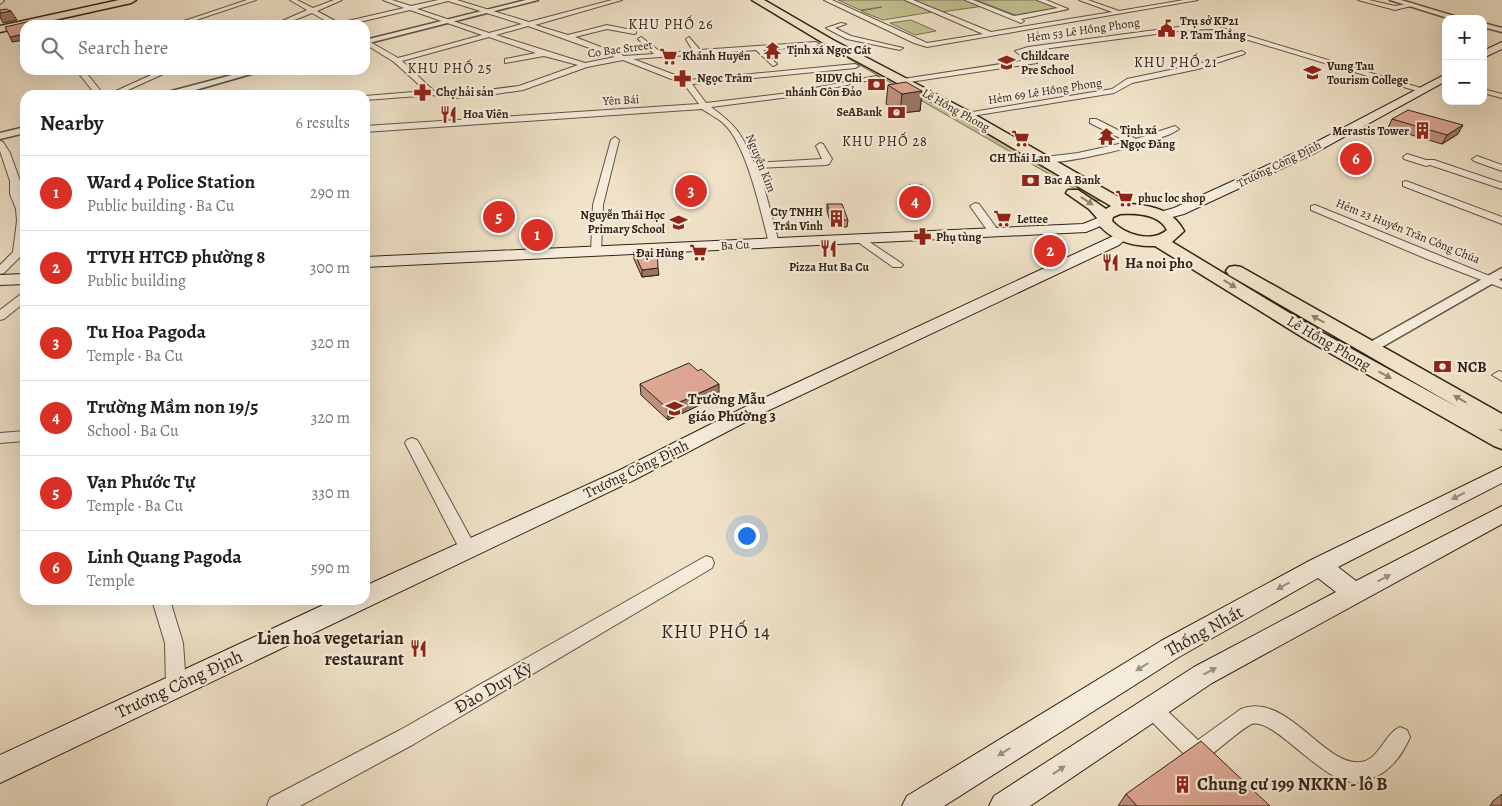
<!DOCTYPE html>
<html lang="en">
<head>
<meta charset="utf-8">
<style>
	:root { --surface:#fff; --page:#f6f6f6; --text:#202124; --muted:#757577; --line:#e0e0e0; --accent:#d93025 }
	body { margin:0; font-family:Alegreya,serif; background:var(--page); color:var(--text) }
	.controls { position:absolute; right:15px; top:15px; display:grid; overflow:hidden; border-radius:10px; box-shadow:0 5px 20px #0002 }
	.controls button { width:45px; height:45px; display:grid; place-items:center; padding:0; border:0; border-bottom:1px solid var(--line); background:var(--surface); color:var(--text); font:25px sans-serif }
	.you { position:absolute; left:746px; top:535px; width:18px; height:18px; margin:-12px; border:4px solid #fff; border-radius:50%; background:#1a73e8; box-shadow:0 0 0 8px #1a73e833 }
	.badge { display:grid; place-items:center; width:32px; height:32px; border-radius:50%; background:var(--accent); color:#fff; font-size:16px; font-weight:700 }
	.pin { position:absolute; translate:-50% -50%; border:2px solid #fff; box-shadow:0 1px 5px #0006 }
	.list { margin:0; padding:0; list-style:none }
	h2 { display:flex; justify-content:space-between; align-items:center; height:65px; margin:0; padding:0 20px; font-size:21px }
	h2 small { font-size:16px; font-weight:400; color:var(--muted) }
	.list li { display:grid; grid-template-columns:32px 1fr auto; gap:15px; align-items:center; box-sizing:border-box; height:75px; padding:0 20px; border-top:1px solid var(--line) }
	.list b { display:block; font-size:19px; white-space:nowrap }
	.list p { margin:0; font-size:16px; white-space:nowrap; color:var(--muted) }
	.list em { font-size:16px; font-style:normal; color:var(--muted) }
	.icon { flex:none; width:28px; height:28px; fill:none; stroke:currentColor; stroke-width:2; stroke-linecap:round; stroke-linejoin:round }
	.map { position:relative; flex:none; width:1502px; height:806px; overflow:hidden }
	.search { position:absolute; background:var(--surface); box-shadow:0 5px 20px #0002; left:20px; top:20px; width:350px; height:55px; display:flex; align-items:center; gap:12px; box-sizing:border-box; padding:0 18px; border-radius:15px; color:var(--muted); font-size:19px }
	.panel { position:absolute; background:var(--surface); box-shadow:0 5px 20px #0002; left:20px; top:90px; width:350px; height:515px; border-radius:15px }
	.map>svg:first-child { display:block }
</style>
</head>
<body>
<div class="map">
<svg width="1502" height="806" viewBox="0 0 1502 806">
	<rect width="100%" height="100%" fill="#f0e2c8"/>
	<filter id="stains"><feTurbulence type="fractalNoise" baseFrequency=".004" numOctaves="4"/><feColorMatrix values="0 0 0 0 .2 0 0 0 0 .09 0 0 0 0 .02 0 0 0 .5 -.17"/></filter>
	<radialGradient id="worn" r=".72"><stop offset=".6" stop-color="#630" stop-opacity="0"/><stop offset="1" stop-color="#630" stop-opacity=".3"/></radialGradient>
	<!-- green -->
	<g fill="#c1c190" stroke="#787253">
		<path d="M 838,0 L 906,0 L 932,12 L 883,20 L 861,11 L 882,7 L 860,10 Z"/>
		<path d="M 911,0 L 970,0 L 984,6 L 941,12 Z"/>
		<path d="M 976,0 L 1038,0 L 1067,10 L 1023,18 Z"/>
		<path d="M 911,20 L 936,31 L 915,35 L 890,23 Z"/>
		<path d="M 825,45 L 830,45 L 1100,198 L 1101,201 L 1094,200 Z"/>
	</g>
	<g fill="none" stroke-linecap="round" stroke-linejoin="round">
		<defs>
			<g id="minor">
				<path d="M 0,0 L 3,0 L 4,1 L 0,4 Z"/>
				<path d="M 247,0 L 256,0 L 181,25 L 172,25 Z"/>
				<path d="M 290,0 L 297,0 L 313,8 L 334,0 L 342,0 L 317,11 L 339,23 L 404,8 L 383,0 L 392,0 L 411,6 L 438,0 L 457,0 L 529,22 L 612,0 L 622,0 L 535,25 L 568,35 L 607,25 L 636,31 L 636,33 L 634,34 L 607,29 L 575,37 L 624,56 L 654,54 L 639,40 L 638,39 L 641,37 L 662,53 L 693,51 L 686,39 L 689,37 L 700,50 L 816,42 L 819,44 L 816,46 L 763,50 L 777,64 L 773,66 L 756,50 L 633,59 L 688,80 L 855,64 L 859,66 L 855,68 L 692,84 L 706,103 L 789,93 L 876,76 L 880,78 L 789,97 L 711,107 C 737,126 742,134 754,163 L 822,159 L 816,146 L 820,143 L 823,144 L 832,159 L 829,164 L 826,165 L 757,168 L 763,183 L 779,243 L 774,246 L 769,243 C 761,213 747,145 724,124 C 718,118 709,114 702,109 L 365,132 L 365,126 L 699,104 L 684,84 L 623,60 L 587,67 L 523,90 L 495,94 L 455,98 L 432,95 L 365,100 L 365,96 L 426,91 L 394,62 L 365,44 L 365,39 L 398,58 L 482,35 L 410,10 L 347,25 L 333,25 L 312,13 L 282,25 L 273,25 L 307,10 ZM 448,1 L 522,24 L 489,33 L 417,9 ZM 528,26 L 615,57 L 585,63 L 496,35 ZM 489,37 L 536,53 L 505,59 L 505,63 L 544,56 L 578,65 L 519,86 L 455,94 L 434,91 L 402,61 Z"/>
				<path d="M 824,0 L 832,0 L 927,43 L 983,34 L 905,0 L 913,0 L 991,32 L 1112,12 L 1079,0 L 1088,0 L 1119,11 L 1184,0 L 1198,0 L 927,47 L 914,43 Z"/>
				<path d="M 965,0 L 973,0 L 1014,16 L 1058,8 L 1037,0 L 1046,0 L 1068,9 L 1021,19 L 1024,21 L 1021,23 Z"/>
				<path d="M 1358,0 L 1369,0 L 1395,6 L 1412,3 L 1415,5 L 1395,10 Z"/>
				<path d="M 139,21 L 152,25 L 123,25 Z"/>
				<path d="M 841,23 L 846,24 L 835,28 L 851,36 L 903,48 L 900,50 L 847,39 L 826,28 Z"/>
				<path d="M 1212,25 L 1424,89 L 1417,91 L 1212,29 L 1186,30 L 1028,51 L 1024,52 L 1037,59 L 1037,63 L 903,83 L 899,81 L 903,79 L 1027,60 L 1015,51 L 1028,47 L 1186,26 Z"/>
				<path d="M 1242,51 L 1245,53 L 1244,54 L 1198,69 L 1132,83 L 1114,93 L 966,117 L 962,115 L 966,113 L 1112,89 L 1127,79 L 1194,65 Z"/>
				<path d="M 76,70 L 84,70 L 104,95 L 96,95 Z"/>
				<path d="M 162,70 L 172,70 L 117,95 L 107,95 Z"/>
				<path d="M 1483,89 L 1502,94 L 1502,98 L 1483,93 Z"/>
				<path d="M 1090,119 L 1096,119 L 1136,139 L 1175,126 L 1179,129 C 1165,141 1061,166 1042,162 L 1042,158 L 1045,157 L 1078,153 L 1128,142 L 1090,123 Z"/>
				<path d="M 615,137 L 619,140 L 603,205 L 601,252 L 596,255 L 591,252 L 593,205 L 611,140 Z"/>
				<path d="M 0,141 L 3,142 L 10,153 L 20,181 L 20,194 L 25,207 L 24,253 L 4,273 L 0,274 L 0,265 L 13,252 L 17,221 L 16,209 L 10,194 L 10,181 L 0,151 Z"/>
				<path d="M 1407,154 L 1426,160 L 1434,160 L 1502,183 L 1502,189 L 1430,165 L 1426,166 L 1404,159 L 1403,157 Z"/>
				<path d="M 1477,156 L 1502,165 L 1502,171 L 1474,161 L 1472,159 Z"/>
				<path d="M 1406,181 L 1502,217 L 1502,224 L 1403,186 L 1403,182 Z"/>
				<path d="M 975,203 L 979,204 L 998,230 L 999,232 L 998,234 L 990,234 L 970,206 Z"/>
				<path d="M 1315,205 L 1502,281 L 1502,288 L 1427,259 L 1311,210 L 1311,206 Z"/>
				<path d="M 859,235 L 901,263 L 903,265 L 901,267 L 893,267 L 855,240 L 854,238 L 855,236 Z"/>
				<path d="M 25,292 L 25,302 L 4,319 L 0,320 L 0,310 L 21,294 Z"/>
				<path d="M 1499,371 L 1502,372 L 1502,381 L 1492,375 Z"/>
				<path d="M 25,431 L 25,441 L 0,443 L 0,433 Z"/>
				<path d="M 412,438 L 417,440 L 419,443 L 474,544 L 476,549 L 474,554 L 468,555 L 462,554 L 405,443 L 407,440 Z"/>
				<path d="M 706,556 L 712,558 L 714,563 L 712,568 L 414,744 L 300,806 L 267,806 L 270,798 L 400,730 Z"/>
				<path d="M 152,600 L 170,600 L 183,643 L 186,685 L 183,691 L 176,694 L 169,691 L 166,685 L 165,643 Z"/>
				<path d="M 1152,700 L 1159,703 L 1198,740 L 1241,709 C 1286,691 1324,766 1360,762 C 1379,761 1384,734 1400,727 L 1407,730 L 1410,737 C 1403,754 1390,772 1372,778 C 1369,780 1365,782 1361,782 C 1325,789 1276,717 1252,724 C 1244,727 1220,748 1212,754 L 1214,760 L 1211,767 L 1204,770 L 1197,767 L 1145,715 L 1142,709 L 1145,703 Z"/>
			</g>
			<g id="tertiary">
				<path d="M 526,0 L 538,0 L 365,44 L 365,40 Z"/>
				<path d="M 1390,0 L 1401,0 L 1464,19 L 1451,19 Z"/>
				<path d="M 1483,23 L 1502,28 L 1502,32 L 1483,27 Z"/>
				<path d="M 251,70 L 265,70 L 178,95 L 162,95 L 164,93 Z"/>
				<path d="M 25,127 L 25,133 L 0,139 L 0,133 Z"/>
				<path d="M 1502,268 L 1502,278 L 1375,351 L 1365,351 L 1363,348 L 1365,345 Z"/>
			</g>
			<g id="secondary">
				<path d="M 1502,42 L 1502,49 L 1483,58 L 1483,51 Z"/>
				<path d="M 1446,74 L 1446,81 L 1311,155 L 1184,214 L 1161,220 L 1154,216 L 1156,213 L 1174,208 L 1303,149 Z"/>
				<path d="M 1103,216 L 1110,220 L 1108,223 L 1086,232 L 365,267 L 365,257 L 1083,224 Z"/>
				<path d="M 1122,232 L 1127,233 L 1129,236 L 1119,245 L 763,413 L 634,480 L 0,783 L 0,755 L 334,600 L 365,600 L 365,586 L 620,470 L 749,405 Z"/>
				<path d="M 25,274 L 25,284 L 0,285 L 0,275 Z"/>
				<path d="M 1502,467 L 1502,483 L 1338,567 L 1356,581 L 1502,506 L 1502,524 L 1212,683 L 1030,806 L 989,806 L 994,796 L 1194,667 L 1336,592 L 1318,578 L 1179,657 L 944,806 L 902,806 L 907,796 L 1161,641 L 1311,560 Z"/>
			</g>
			<g id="primary">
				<path d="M 119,0 L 136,0 L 131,3 L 0,32 L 0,26 Z"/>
				<path d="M 752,0 L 764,0 L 833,40 L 970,112 L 1131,204 C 1153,206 1173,210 1184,231 L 1172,242 L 1321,332 L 1459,408 L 1229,275 L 1226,271 L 1229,267 L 1235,266 L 1241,267 L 1502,414 L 1502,430 L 1498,429 L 1502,431 L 1502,449 L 1494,446 L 1307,340 L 1155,246 C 1134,247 1109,240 1097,222 L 1097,218 L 1089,209 L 1066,193 L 1068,190 L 1078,190 L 1106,209 L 1111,206 L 962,118 L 825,44 ZM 1120,214 C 1136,213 1159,214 1167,230 C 1152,243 1125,235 1112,221 L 1113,217 Z"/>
			</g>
		</defs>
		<!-- minor casing -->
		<use href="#minor" stroke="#605442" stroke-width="2"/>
		<!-- tertiary casing -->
		<use href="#tertiary" stroke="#605442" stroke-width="3"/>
		<!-- secondary casing -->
		<use href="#secondary" stroke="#302416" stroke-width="2"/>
		<!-- primary casing -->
		<use href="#primary" stroke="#302416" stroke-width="3"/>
		<!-- minor -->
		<use href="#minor" fill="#f5ecdb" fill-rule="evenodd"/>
		<!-- tertiary -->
		<use href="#tertiary" fill="#f5ecdb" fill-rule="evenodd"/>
		<!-- secondary -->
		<use href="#secondary" fill="#f5ecdb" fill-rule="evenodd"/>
		<!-- primary -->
		<use href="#primary" fill="#f0e2c8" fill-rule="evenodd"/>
	</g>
	<!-- wall -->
	<g fill="#bf907f" stroke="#302416">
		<path d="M 888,85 L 922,91 L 920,111 L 900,113 L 886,104 Z"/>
		<path d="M 1392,119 L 1458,134 L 1442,144 L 1388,128 Z"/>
		<path d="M 909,185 L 929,195 L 927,208 L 913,209 L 907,198 Z"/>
		<path d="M 827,204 L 848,220 L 847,227 L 832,227 L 827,211 Z"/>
		<path d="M 634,252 L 659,275 L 642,277 L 634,259 Z"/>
		<path d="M 640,384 L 719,396 L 668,420 L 641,395 Z"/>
		<path d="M 1126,794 L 1270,806 L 1118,806 Z"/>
		<path d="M 1502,794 L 1502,806 L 1490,806 L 1493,801 Z"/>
	</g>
	<!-- shaded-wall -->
	<g fill="#9b7568" stroke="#302416">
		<path d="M 11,11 L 17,20 L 3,23 L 0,17 L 0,13 Z"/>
		<path d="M 25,34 L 25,40 L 12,42 L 10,37 Z"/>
		<path d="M 922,91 L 920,111 L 900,113 L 902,94 Z"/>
		<path d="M 1463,125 L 1458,134 L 1442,144 L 1447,135 Z"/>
		<path d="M 658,268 L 659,275 L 642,277 L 642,270 Z"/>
		<path d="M 719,384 L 719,396 L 668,420 L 667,408 Z"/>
	</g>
	<!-- building -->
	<g fill="#dea794" stroke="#302416">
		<path d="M 6,9 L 11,11 L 0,13 L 0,10 Z"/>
		<path d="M 31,21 L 42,25 L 25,25 L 25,34 L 10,37 L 5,27 Z"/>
		<path d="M 906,82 L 922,91 L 902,94 L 888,85 Z"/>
		<path d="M 1408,110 L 1463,125 L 1447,135 L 1392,119 Z"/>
		<path d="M 909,185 L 922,185 L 929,195 L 915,196 Z"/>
		<path d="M 827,204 L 842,204 L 848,220 L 833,220 Z"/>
		<path d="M 657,251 L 658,268 L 642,270 L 634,252 Z"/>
		<path d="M 689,363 L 698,371 L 701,369 L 719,384 L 667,408 L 640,384 Z"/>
		<path d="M 1201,741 L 1270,806 L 1137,806 L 1126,794 Z"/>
	</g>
	<!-- one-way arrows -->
	<defs><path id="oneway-solid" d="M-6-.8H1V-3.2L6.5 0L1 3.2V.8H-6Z" transform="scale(1.25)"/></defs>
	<g fill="#90836f">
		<use href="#oneway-solid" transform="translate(1087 201) rotate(33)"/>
		<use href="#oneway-solid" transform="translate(1230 284) rotate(31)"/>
		<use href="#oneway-solid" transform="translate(1318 319) rotate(-150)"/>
		<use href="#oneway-solid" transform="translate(1385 375) rotate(29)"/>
		<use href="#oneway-solid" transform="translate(1460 399) rotate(-150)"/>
	</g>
	<g fill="#9c9282">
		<use href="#oneway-solid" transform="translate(1458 496) rotate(153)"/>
		<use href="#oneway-solid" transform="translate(1384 578) rotate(-28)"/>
		<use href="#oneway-solid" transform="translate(1283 586) rotate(151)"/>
		<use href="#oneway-solid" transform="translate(1142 667) rotate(148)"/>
		<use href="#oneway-solid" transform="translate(1210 671) rotate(-29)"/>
		<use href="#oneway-solid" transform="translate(1004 752) rotate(148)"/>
		<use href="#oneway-solid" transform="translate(1059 770) rotate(-33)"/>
	</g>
	<!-- icons -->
	<defs>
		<symbol id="civic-bare" viewBox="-9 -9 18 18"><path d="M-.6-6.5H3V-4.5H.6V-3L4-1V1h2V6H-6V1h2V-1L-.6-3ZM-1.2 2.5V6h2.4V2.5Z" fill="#8f2418" stroke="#f5ecdb" stroke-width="2.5" paint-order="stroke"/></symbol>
		<symbol id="temple-bare" viewBox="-9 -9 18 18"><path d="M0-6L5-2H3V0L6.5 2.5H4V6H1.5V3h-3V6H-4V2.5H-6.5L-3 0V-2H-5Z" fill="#8f2418" stroke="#f5ecdb" stroke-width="2.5" paint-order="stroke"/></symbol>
		<symbol id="supermarket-bare" viewBox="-9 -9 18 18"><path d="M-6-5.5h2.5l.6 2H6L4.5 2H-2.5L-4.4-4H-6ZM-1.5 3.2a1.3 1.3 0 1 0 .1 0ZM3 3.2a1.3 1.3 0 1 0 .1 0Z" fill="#8f2418" stroke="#f5ecdb" stroke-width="2.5" paint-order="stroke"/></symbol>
		<symbol id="school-bare" viewBox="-9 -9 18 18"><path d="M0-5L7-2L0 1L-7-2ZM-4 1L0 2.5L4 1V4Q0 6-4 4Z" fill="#8f2418" stroke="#f5ecdb" stroke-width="2.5" paint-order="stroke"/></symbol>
		<symbol id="university-bare" viewBox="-9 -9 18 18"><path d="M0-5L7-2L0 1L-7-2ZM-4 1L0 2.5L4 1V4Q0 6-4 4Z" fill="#8f2418" stroke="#f5ecdb" stroke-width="2.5" paint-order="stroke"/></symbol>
		<symbol id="pharmacy-bare" viewBox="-9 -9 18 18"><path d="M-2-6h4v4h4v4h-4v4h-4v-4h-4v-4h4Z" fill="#8f2418" stroke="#f5ecdb" stroke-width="2.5" paint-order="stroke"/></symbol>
		<symbol id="bank-bare" viewBox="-9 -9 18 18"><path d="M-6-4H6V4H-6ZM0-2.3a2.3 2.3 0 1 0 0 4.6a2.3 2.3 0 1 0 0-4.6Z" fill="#8f2418" stroke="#f5ecdb" stroke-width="2.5" paint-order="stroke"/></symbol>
		<symbol id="restaurant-bare" viewBox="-9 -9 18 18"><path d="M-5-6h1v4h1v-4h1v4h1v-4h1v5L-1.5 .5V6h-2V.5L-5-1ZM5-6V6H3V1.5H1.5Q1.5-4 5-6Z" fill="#8f2418" stroke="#f5ecdb" stroke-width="2.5" paint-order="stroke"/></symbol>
		<symbol id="building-bare" viewBox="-9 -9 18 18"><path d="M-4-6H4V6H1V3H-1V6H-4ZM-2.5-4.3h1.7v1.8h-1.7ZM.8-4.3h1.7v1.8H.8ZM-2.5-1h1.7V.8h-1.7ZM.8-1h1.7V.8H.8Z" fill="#8f2418" stroke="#f5ecdb" stroke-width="2.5" paint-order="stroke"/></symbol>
	</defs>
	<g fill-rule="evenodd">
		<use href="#civic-bare" x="1154" y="16" width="25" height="25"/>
		<use href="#temple-bare" x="760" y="38" width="25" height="25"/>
		<use href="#supermarket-bare" x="656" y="44" width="25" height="25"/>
		<use href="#school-bare" x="994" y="50" width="25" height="25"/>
		<use href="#university-bare" x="1300" y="60" width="25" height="25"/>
		<use href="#pharmacy-bare" x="670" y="66" width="25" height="25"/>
		<use href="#bank-bare" x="864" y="72" width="25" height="25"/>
		<use href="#pharmacy-bare" x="410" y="80" width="25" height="25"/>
		<use href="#bank-bare" x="884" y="100" width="25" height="25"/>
		<use href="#restaurant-bare" x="436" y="102" width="25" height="25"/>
		<use href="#building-bare" x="1410" y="118" width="25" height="25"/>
		<use href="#temple-bare" x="1094" y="124" width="25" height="25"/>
		<use href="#supermarket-bare" x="1008" y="126" width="25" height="25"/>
		<use href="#bank-bare" x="1018" y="168" width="25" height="25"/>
		<use href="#supermarket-bare" x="1112" y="186" width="25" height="25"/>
		<use href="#building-bare" x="824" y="206" width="25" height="25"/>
		<use href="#supermarket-bare" x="990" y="206" width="25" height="25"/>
		<use href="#school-bare" x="666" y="210" width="25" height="25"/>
		<use href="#pharmacy-bare" x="910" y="224" width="25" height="25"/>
		<use href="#restaurant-bare" x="816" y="236" width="25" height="25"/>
		<use href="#supermarket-bare" x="686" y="240" width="25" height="25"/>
		<use href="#restaurant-bare" x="1098" y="250" width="25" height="25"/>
		<use href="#bank-bare" x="1430" y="354" width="25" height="25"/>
		<use href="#school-bare" x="662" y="396" width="25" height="25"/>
		<use href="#restaurant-bare" x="406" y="636" width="25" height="25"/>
		<use href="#building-bare" x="1170" y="772" width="25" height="25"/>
	</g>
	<g text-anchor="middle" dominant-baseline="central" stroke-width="4.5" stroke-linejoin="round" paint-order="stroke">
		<!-- far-poi labels -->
		<g font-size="12" font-weight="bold" fill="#302416" stroke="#f5ecdb" text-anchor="start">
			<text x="1180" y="21">Trụ sở KP21<tspan x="1180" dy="14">P. Tam Thắng</tspan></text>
			<text x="787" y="50">Tịnh xá Ngọc Cát</text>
			<text x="682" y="56">Khánh Huyền</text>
			<text x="1021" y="56">Childcare<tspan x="1021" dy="14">Pre School</tspan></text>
			<text x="1327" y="66">Vung Tau<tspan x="1327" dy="14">Tourism College</tspan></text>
			<text x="697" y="78">Ngọc Trâm</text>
			<text x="862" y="78" text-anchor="end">BIDV Chi<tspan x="862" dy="14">nhánh Côn Đảo</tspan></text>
			<text x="436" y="92">Chợ hải sản</text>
			<text x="882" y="112" text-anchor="end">SeABank</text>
			<text x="463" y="114">Hoa Viên</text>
			<text x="1120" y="130">Tịnh xá<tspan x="1120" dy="14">Ngọc Đăng</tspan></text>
			<text x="1409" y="131" text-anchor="end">Merastis Tower</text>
			<text x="1020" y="158" text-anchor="middle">CH Thái Lan</text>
			<text x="1044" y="180">Bac A Bank</text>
			<text x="1138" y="198">phuc loc shop</text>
			<text x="823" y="212" text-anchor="end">Cty TNHH<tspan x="823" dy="14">Trần Vinh</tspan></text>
			<text x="665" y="215" text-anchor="end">Nguyễn Thái Học<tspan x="665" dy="14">Primary School</tspan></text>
			<text x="1017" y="219">Lettee</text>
			<text x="936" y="237">Phụ tùng</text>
			<text x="684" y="253" text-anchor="end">Đại Hùng</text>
			<text x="829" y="267" text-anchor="middle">Pizza Hut Ba Cu</text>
		</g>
		<!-- far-street labels -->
		<g font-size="12" fill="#302416" stroke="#f5ecdb">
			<text transform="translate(1083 30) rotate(-8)">Hẻm 53 Lê Hồng Phong</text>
			<text transform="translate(620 49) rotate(-8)">Co Bac Street</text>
			<text transform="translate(1045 91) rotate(-9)">Hẻm 69 Lê Hồng Phong</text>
			<text transform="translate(621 100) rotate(-3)">Yên Bái</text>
			<text transform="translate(956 110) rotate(29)">Lê Hồng Phong</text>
			<text transform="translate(761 163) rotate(68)">Nguyễn Kim</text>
			<text transform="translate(1279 164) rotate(-26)">Trương Công Định</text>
			<text transform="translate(1408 231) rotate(22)">Hẻm 23 Huyền Trân Công Chúa</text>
			<text transform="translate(735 245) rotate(-3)">Ba Cu</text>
		</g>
		<!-- far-neighbourhood labels -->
		<g font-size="14" letter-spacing="1" fill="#302416" stroke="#f5ecdb">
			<text x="671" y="24">KHU PHỐ 26</text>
			<text x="1176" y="62">KHU PHỐ 21</text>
			<text x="450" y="68">KHU PHỐ 25</text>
			<text x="885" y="141">KHU PHỐ 28</text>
		</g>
		<!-- poi labels -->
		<g font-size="15" font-weight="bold" fill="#302416" stroke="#f5ecdb" text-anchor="start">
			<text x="1125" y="263">Ha noi pho</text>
			<text x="1457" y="367">NCB</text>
			<text x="688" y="399">Trường Mẫu<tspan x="688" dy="17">giáo Phường 3</tspan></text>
		</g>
		<!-- street labels -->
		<g font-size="15" fill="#302416" stroke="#f5ecdb">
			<text transform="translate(1329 343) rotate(30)">Lê Hồng Phong</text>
			<text transform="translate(636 469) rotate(-26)">Trương Công Định</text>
		</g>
		<!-- near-street labels -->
		<g font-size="18" fill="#302416" stroke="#f5ecdb">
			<text transform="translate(1204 631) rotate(-29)">Thống Nhất</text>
			<text transform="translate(179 684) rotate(-25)">Trương Công Định</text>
			<text transform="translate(493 687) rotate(-30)">Đào Duy Kỳ</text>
		</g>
		<!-- near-poi labels -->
		<g font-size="18" font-weight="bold" fill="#302416" stroke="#f5ecdb" text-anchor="end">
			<text x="404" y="638">Lien hoa vegetarian<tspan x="404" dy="21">restaurant</tspan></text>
			<text x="1197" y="784" text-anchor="start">Chung cư 199 NKKN - lô B</text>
		</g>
		<!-- near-neighbourhood labels -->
		<g font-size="19" letter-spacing="1" fill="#302416" stroke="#f5ecdb">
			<text x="716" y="632">KHU PHỐ 14</text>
		</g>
	</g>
	<rect width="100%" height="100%" filter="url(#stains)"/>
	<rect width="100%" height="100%" fill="url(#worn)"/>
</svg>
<div class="controls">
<button>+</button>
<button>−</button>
</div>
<div class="you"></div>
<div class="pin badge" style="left:537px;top:235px">1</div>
<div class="pin badge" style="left:1050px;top:251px">2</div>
<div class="pin badge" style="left:691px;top:191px">3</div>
<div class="pin badge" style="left:915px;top:202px">4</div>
<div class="pin badge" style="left:499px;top:217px">5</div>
<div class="pin badge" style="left:1356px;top:159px">6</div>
<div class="search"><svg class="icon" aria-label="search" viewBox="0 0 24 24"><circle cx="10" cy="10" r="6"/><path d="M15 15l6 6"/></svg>Search here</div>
<section class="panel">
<h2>Nearby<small>6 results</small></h2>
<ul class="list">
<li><span class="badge">1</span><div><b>Ward 4 Police Station</b><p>Public building · Ba Cu</p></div><em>290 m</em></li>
<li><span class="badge">2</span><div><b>TTVH HTCĐ phường 8</b><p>Public building</p></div><em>300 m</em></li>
<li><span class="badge">3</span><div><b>Tu Hoa Pagoda</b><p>Temple · Ba Cu</p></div><em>320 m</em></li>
<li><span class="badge">4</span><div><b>Trường Mầm non 19/5</b><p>School · Ba Cu</p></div><em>320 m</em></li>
<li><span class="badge">5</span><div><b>Vạn Phước Tự</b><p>Temple · Ba Cu</p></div><em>330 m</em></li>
<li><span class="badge">6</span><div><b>Linh Quang Pagoda</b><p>Temple</p></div><em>590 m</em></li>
</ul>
</section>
</div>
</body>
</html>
